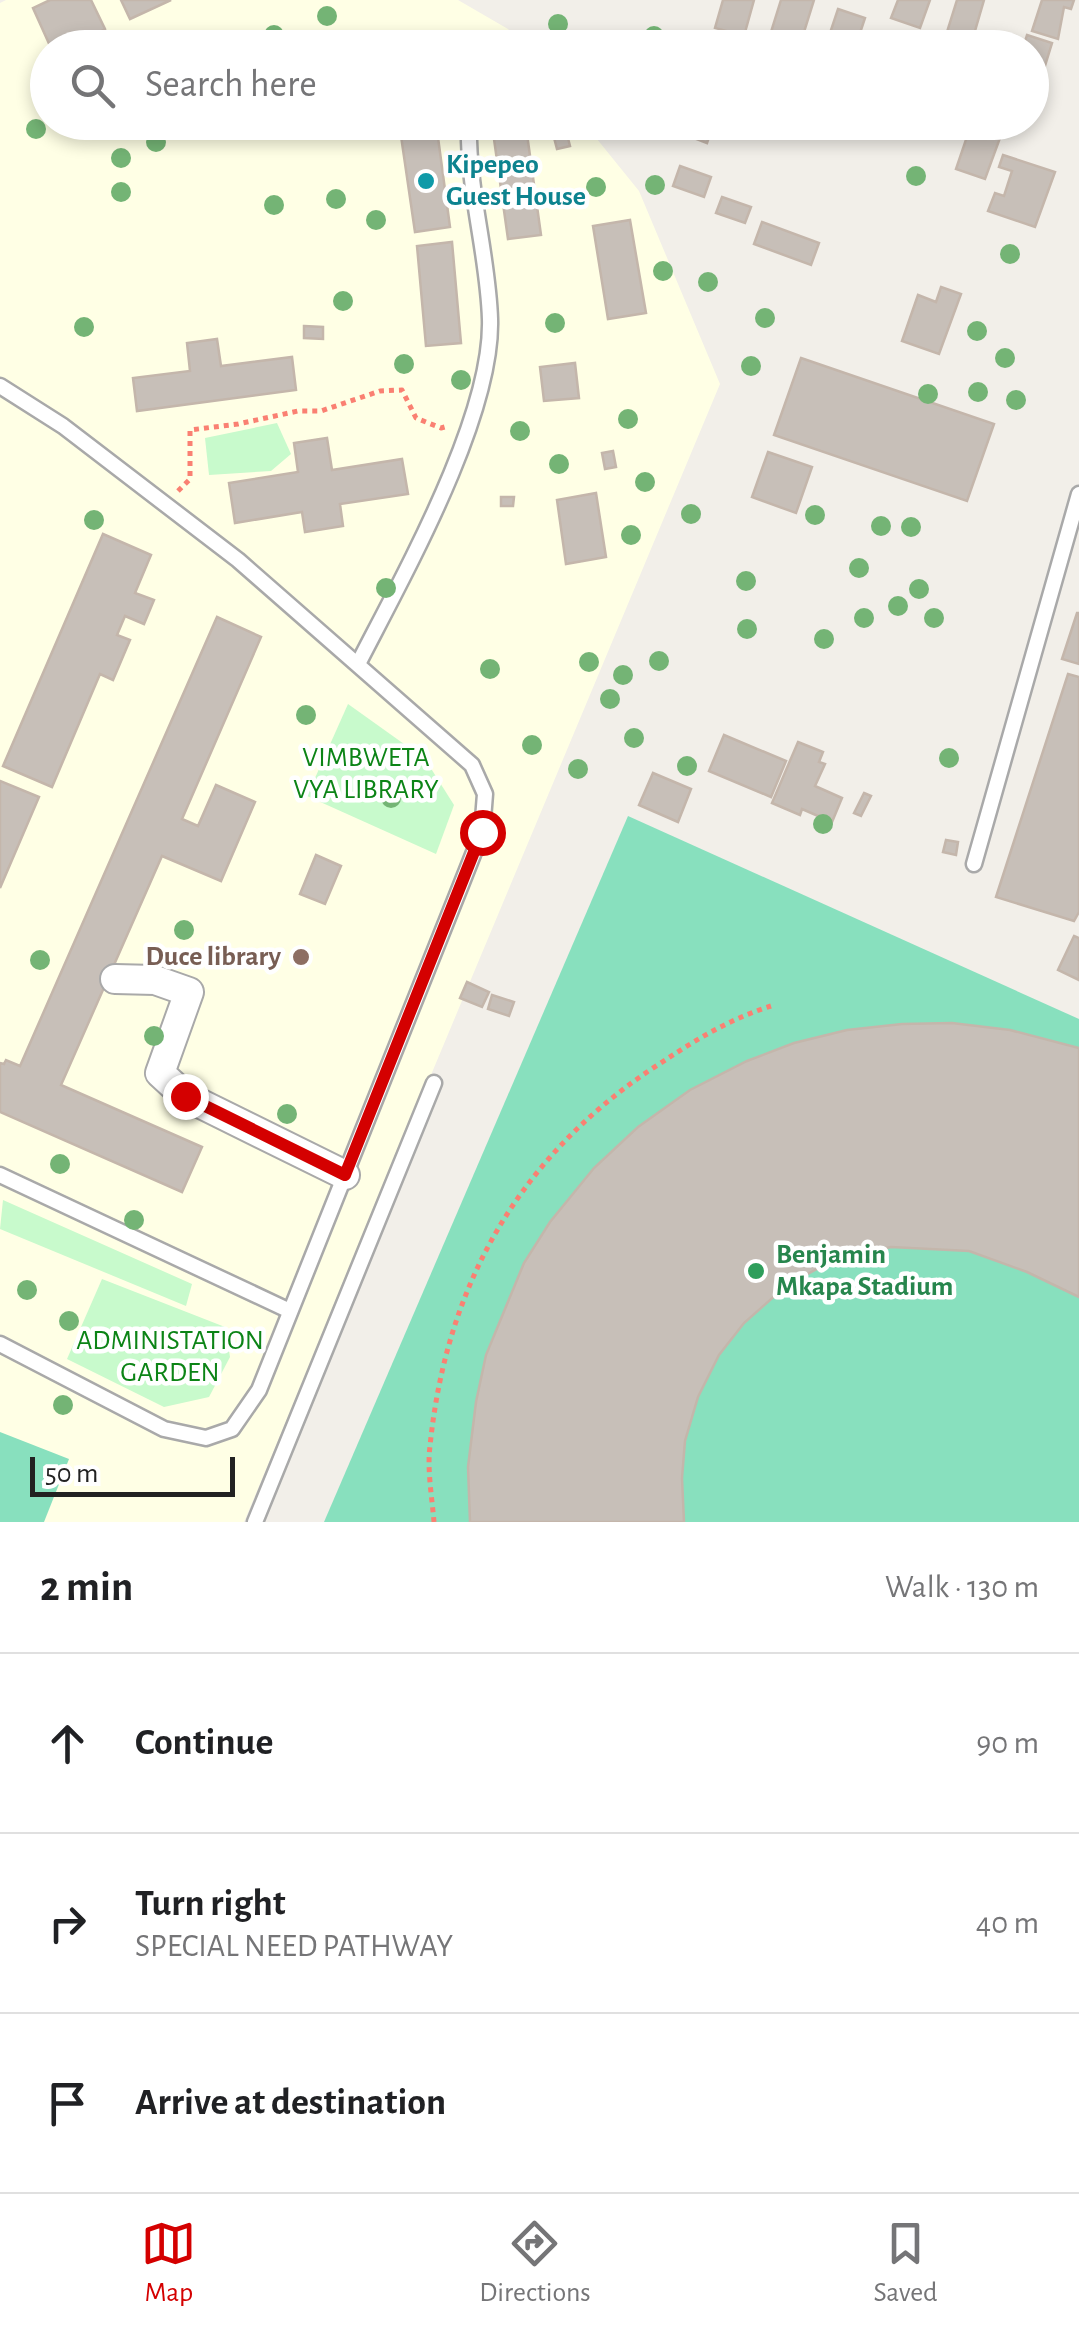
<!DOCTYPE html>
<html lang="en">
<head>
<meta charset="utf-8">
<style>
	:root { --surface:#fff; --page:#f6f6f6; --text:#202124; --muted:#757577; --line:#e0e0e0; --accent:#d40000 }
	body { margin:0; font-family:"Alegreya Sans",sans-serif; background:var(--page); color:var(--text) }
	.scale { position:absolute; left:30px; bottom:25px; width:205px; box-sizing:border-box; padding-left:10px; border:5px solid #222; border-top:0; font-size:28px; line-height:35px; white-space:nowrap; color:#222; -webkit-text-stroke:8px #fff; paint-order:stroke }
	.stop { position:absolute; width:30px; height:30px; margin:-22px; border:8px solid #d40000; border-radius:50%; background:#fff }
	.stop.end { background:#d40000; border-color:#fff; box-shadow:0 2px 10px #0008 }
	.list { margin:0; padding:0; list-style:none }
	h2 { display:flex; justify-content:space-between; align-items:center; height:130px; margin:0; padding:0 40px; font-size:42px }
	h2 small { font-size:32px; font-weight:400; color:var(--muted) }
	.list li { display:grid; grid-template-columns:65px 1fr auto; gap:30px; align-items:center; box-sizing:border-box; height:180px; padding:0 40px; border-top:2px solid var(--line) }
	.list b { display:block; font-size:38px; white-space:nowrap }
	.list p { margin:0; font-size:32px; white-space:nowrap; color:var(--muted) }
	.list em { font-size:32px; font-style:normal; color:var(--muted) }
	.icon { flex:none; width:55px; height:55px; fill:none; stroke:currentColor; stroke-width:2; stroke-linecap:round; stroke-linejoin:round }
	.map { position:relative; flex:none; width:1079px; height:1522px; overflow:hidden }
	.search { position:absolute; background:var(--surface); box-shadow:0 5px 15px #0003; left:30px; right:30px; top:30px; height:110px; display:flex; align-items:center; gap:25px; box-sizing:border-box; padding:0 35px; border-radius:55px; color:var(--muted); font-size:38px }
	.sheet { height:670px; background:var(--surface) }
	nav { display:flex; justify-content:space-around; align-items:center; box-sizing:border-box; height:140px; border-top:2px solid var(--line); background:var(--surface); font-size:28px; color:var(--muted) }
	nav a { display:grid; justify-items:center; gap:5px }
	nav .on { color:var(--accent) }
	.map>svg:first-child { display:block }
</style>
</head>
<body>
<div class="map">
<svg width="1079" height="1522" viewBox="0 0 1079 1522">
	<rect width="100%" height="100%" fill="#f2efe9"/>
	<!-- education -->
	<path fill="#ffffe5" d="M 6,0 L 458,0 L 508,29 L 524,47 L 48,48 L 48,122 L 584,123 L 639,191 L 720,384 L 244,1522 L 0,1522 L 0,3 Z"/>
	<!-- park -->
	<g fill="#c8facc">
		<path d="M 277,423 L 291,454 L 271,471 L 209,475 L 205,438 Z"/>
		<path d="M 348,704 L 425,759 L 454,805 L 436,854 L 307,796 Z"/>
		<path d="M 3,1200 L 192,1284 L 186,1306 L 0,1229 Z"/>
		<path d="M 102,1279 L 225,1327 L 230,1357 L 209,1397 L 164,1407 L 67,1359 Z"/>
	</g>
	<!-- pitch -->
	<g fill="#88e0be">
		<path d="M 628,816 L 1079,1019 L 1079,1522 L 324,1522 Z"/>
		<path d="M 0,1432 L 69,1459 L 44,1522 L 0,1522 Z"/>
	</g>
	<!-- building -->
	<g fill="#c7bfb8" stroke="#c4b6ab" stroke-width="2.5">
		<path d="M 50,0 L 91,0 L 105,29 L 68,48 L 51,48 L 33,8 Z"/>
		<path d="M 121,0 L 171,0 L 130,19 Z"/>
		<path d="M 723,0 L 754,0 L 744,36 L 715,28 Z"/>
		<path d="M 781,0 L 814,0 L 799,48 L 766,48 Z"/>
		<path d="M 898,0 L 930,0 L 920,28 L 891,18 Z"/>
		<path d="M 957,0 L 984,0 L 970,48 L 942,48 Z"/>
		<path d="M 1042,0 L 1074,0 L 1071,9 L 1064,7 L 1058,39 L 1032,31 Z"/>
		<path d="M 838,9 L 865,18 L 855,48 L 825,48 Z"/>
		<path d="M 1027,35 L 1052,43 L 1036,95 L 1032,93 L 1032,48 L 1023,48 Z"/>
		<path d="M 685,122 L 714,122 L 707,143 L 681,133 Z"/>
		<path d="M 972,122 L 991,122 L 1004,127 L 985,179 L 956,169 Z"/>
		<path d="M 565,127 L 570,146 L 557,149 L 552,130 Z"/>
		<path d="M 437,130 L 450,227 L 415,232 L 401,136 Z"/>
		<path d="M 527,134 L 541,235 L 508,239 L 494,139 Z"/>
		<path d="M 1003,155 L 1055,172 L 1035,227 L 988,211 L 995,193 L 1004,196 L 1012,171 L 999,167 Z"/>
		<path d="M 680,166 L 711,177 L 704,197 L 673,186 Z"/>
		<path d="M 722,197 L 751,207 L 745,223 L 716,213 Z"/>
		<path d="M 630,220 L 646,313 L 608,319 L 593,226 Z"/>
		<path d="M 762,222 L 819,243 L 811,265 L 754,244 Z"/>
		<path d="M 452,242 L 461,343 L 426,346 L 417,246 Z"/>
		<path d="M 941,287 L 961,294 L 939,354 L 902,341 L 918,295 L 936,302 Z"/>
		<path d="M 304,326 L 323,327 L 323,339 L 304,338 Z"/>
		<path d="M 217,339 L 221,366 L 292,357 L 296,390 L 137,411 L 133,378 L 190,371 L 187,343 Z"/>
		<path d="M 801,358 L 994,424 L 967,501 L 774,435 Z"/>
		<path d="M 575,363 L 579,398 L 544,401 L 540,367 Z"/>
		<path d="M 327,438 L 332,470 L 402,459 L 408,494 L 340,504 L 343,526 L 305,532 L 302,512 L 235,523 L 229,483 L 298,472 L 294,443 Z"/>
		<path d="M 613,451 L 616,467 L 605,469 L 602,453 Z"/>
		<path d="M 768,452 L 812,467 L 796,513 L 752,497 Z"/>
		<path d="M 596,493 L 606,557 L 566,564 L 557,500 Z"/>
		<path d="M 501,497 L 514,497 L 513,506 L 501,506 Z"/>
		<path d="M 103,534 L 151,555 L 135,593 L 154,600 L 144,624 L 125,616 L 117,635 L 130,640 L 113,680 L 100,674 L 52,787 L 3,766 Z"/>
		<path d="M 1077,613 L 1079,613 L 1079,664 L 1062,659 Z"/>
		<path d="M 217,617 L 261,637 L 182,819 L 198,826 L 216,785 L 255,802 L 221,881 L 162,856 L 61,1085 L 202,1147 L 182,1192 L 0,1112 L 0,1063 L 4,1064 L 6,1060 L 20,1066 Z"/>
		<path d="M 1068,674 L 1079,677 L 1079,912 L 1074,921 L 996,897 Z"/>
		<path d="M 724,735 L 786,761 L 771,797 L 709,771 Z"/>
		<path d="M 798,742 L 823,752 L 819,762 L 825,764 L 815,786 L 842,798 L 832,822 L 802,809 L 800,815 L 772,803 Z"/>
		<path d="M 653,773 L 691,789 L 678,822 L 639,805 Z"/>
		<path d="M 0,781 L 39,797 L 0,888 Z"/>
		<path d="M 864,793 L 871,796 L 861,816 L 854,813 Z"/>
		<path d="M 946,840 L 958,842 L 956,855 L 943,852 Z"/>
		<path d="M 316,855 L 341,866 L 325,904 L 300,894 Z"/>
		<path d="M 1074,936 L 1079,938 L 1079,980 L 1058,970 Z"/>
		<path d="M 467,982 L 489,992 L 482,1007 L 460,998 Z"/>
		<path d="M 492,995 L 514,1002 L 509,1016 L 488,1009 Z"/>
		<path d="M 952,1023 L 1010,1030 L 1079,1048 L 1079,1297 L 1027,1272 L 969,1251 L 891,1247 L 854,1255 L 817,1269 L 787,1285 L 744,1323 L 719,1355 L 698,1397 L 685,1441 L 682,1478 L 684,1522 L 470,1522 L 468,1467 L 476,1402 L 486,1355 L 524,1263 L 550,1222 L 594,1168 L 638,1127 L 690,1090 L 747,1061 L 794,1043 L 847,1030 L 902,1024 Z"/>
	</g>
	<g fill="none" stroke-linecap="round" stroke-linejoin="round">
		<defs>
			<g id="lane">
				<path d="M 0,386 L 63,426 L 238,560 L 472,765 L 485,794 L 482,832 L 461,885 L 259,1390 L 232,1429 L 206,1438 L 164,1429 L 0,1344"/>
				<path d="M 358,664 C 403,576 493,417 490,319 C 488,253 467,189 469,122"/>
				<path d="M 974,864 L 1079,494"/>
				<path d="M 0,1175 L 290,1311"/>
				<path d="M 255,1522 L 434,1083"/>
			</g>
			<path id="street" d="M 115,979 L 155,980 L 189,992 L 160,1073 L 185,1096 L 345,1175"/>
		</defs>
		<!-- lane casing -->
		<use href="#lane" stroke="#a9a9a9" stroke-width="19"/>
		<!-- street casing -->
		<use href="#street" stroke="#a9a9a9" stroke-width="32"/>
		<!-- path -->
		<g stroke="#fa8072" stroke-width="5" stroke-dasharray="5 5" stroke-linecap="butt">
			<path d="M 178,491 L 190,479 L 190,430 L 238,424 L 298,411 L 321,411 L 380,391 L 402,390 L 416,418 L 441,428 L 448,426"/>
			<path d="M 434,1522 C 432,1497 427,1470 430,1446 C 446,1287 517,1160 650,1070 C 691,1043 724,1021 771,1006"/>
		</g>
		<!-- lane -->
		<use href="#lane" stroke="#fff" stroke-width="14"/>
		<!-- street -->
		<use href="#street" stroke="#fff" stroke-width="28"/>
	</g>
	<!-- trees -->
	<g fill="#74b475">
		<circle cx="327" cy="16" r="10"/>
		<circle cx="558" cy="24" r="10"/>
		<circle cx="274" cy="35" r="10"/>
		<circle cx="654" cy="36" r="10"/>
		<circle cx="36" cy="129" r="10"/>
		<circle cx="156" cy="142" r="10"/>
		<circle cx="121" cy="158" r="10"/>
		<circle cx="916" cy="176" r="10"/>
		<circle cx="655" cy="185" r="10"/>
		<circle cx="596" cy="187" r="10"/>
		<circle cx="121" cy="192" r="10"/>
		<circle cx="336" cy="199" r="10"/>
		<circle cx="274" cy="205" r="10"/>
		<circle cx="376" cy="220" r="10"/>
		<circle cx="1010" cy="254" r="10"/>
		<circle cx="663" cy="271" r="10"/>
		<circle cx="708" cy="282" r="10"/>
		<circle cx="343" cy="301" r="10"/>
		<circle cx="765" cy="318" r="10"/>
		<circle cx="555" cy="323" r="10"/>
		<circle cx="84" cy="327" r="10"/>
		<circle cx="977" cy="331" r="10"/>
		<circle cx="1005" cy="358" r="10"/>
		<circle cx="404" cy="364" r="10"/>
		<circle cx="751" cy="366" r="10"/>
		<circle cx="461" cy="380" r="10"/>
		<circle cx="978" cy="392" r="10"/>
		<circle cx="928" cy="394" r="10"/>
		<circle cx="1016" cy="400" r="10"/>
		<circle cx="628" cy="419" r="10"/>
		<circle cx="520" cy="431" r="10"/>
		<circle cx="559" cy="464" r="10"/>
		<circle cx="645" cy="482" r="10"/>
		<circle cx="691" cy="514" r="10"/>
		<circle cx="815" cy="515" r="10"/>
		<circle cx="94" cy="520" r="10"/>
		<circle cx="881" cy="526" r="10"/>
		<circle cx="911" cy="527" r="10"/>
		<circle cx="631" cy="535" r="10"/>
		<circle cx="859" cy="568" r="10"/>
		<circle cx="746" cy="581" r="10"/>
		<circle cx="386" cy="588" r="10"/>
		<circle cx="919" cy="589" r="10"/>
		<circle cx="898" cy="606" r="10"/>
		<circle cx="864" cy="618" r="10"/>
		<circle cx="934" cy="618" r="10"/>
		<circle cx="747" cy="629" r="10"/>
		<circle cx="824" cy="639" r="10"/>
		<circle cx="659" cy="661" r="10"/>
		<circle cx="589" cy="662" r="10"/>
		<circle cx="490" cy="669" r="10"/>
		<circle cx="623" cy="675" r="10"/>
		<circle cx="610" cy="699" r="10"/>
		<circle cx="306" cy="715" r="10"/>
		<circle cx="634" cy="738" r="10"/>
		<circle cx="532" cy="745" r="10"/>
		<circle cx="949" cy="758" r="10"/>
		<circle cx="687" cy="766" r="10"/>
		<circle cx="578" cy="769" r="10"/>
		<circle cx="391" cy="798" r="10"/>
		<circle cx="823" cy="824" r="10"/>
		<circle cx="184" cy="930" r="10"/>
		<circle cx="40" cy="960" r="10"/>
		<circle cx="154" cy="1036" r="10"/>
		<circle cx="287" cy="1114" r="10"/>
		<circle cx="60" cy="1164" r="10"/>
		<circle cx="134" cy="1220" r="10"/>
		<circle cx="27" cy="1290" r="10"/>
		<circle cx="69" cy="1321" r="10"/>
		<circle cx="63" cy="1405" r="10"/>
	</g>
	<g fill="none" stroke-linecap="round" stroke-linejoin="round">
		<!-- route -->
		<path stroke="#d40000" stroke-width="12" d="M 185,1096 L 345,1175 L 482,832"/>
	</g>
	<!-- markers -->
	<circle fill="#0f9aa8" stroke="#fff" stroke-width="4" cx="426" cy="181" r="10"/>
	<circle fill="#8d6e63" stroke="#fff" stroke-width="4" cx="301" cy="957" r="10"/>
	<circle fill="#2e9e5b" stroke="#fff" stroke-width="4" cx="756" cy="1271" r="10"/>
	<g text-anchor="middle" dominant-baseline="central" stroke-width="9" stroke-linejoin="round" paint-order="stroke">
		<!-- culture labels -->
		<g font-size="28" font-weight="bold" fill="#0d838f" stroke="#fff" text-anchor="start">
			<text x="446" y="165">Kipepeo<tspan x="446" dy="32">Guest House</tspan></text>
		</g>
		<!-- park labels -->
		<g font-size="28" fill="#0c8416" stroke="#fff">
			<text x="366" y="758">VIMBWETA<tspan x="366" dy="32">VYA LIBRARY</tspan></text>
			<text x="170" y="1341">ADMINISTATION<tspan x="170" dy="32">GARDEN</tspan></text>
		</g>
		<!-- education labels -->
		<g font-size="28" font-weight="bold" fill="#785e54" stroke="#fff" text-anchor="end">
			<text x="281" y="957">Duce library</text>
		</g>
		<!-- leisure labels -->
		<g font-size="28" font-weight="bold" fill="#27864d" stroke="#fff" text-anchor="start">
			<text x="776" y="1255">Benjamin<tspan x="776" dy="32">Mkapa Stadium</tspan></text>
		</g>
	</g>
</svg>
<div class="scale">50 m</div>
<div class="stop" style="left:482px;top:832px"></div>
<div class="stop end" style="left:185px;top:1096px"></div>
<div class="search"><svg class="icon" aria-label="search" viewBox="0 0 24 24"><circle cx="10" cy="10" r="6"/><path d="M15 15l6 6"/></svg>Search here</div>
</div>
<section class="sheet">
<h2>2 min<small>Walk · 130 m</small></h2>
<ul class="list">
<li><svg class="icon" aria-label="ahead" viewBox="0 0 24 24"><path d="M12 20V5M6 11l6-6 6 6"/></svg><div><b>Continue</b></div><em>90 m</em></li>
<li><svg class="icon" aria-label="right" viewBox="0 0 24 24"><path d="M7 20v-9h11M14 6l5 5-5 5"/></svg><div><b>Turn right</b><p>SPECIAL NEED PATHWAY</p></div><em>40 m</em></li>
<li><svg class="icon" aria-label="arrive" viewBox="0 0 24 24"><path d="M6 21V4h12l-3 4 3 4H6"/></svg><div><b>Arrive at destination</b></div></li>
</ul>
</section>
<nav>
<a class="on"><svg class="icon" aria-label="map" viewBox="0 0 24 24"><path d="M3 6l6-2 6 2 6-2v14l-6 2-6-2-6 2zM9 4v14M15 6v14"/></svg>Map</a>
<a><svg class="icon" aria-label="directions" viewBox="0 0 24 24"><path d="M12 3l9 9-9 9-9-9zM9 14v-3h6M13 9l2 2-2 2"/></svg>Directions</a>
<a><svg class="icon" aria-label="saved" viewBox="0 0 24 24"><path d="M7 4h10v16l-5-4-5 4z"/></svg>Saved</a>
</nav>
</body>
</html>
